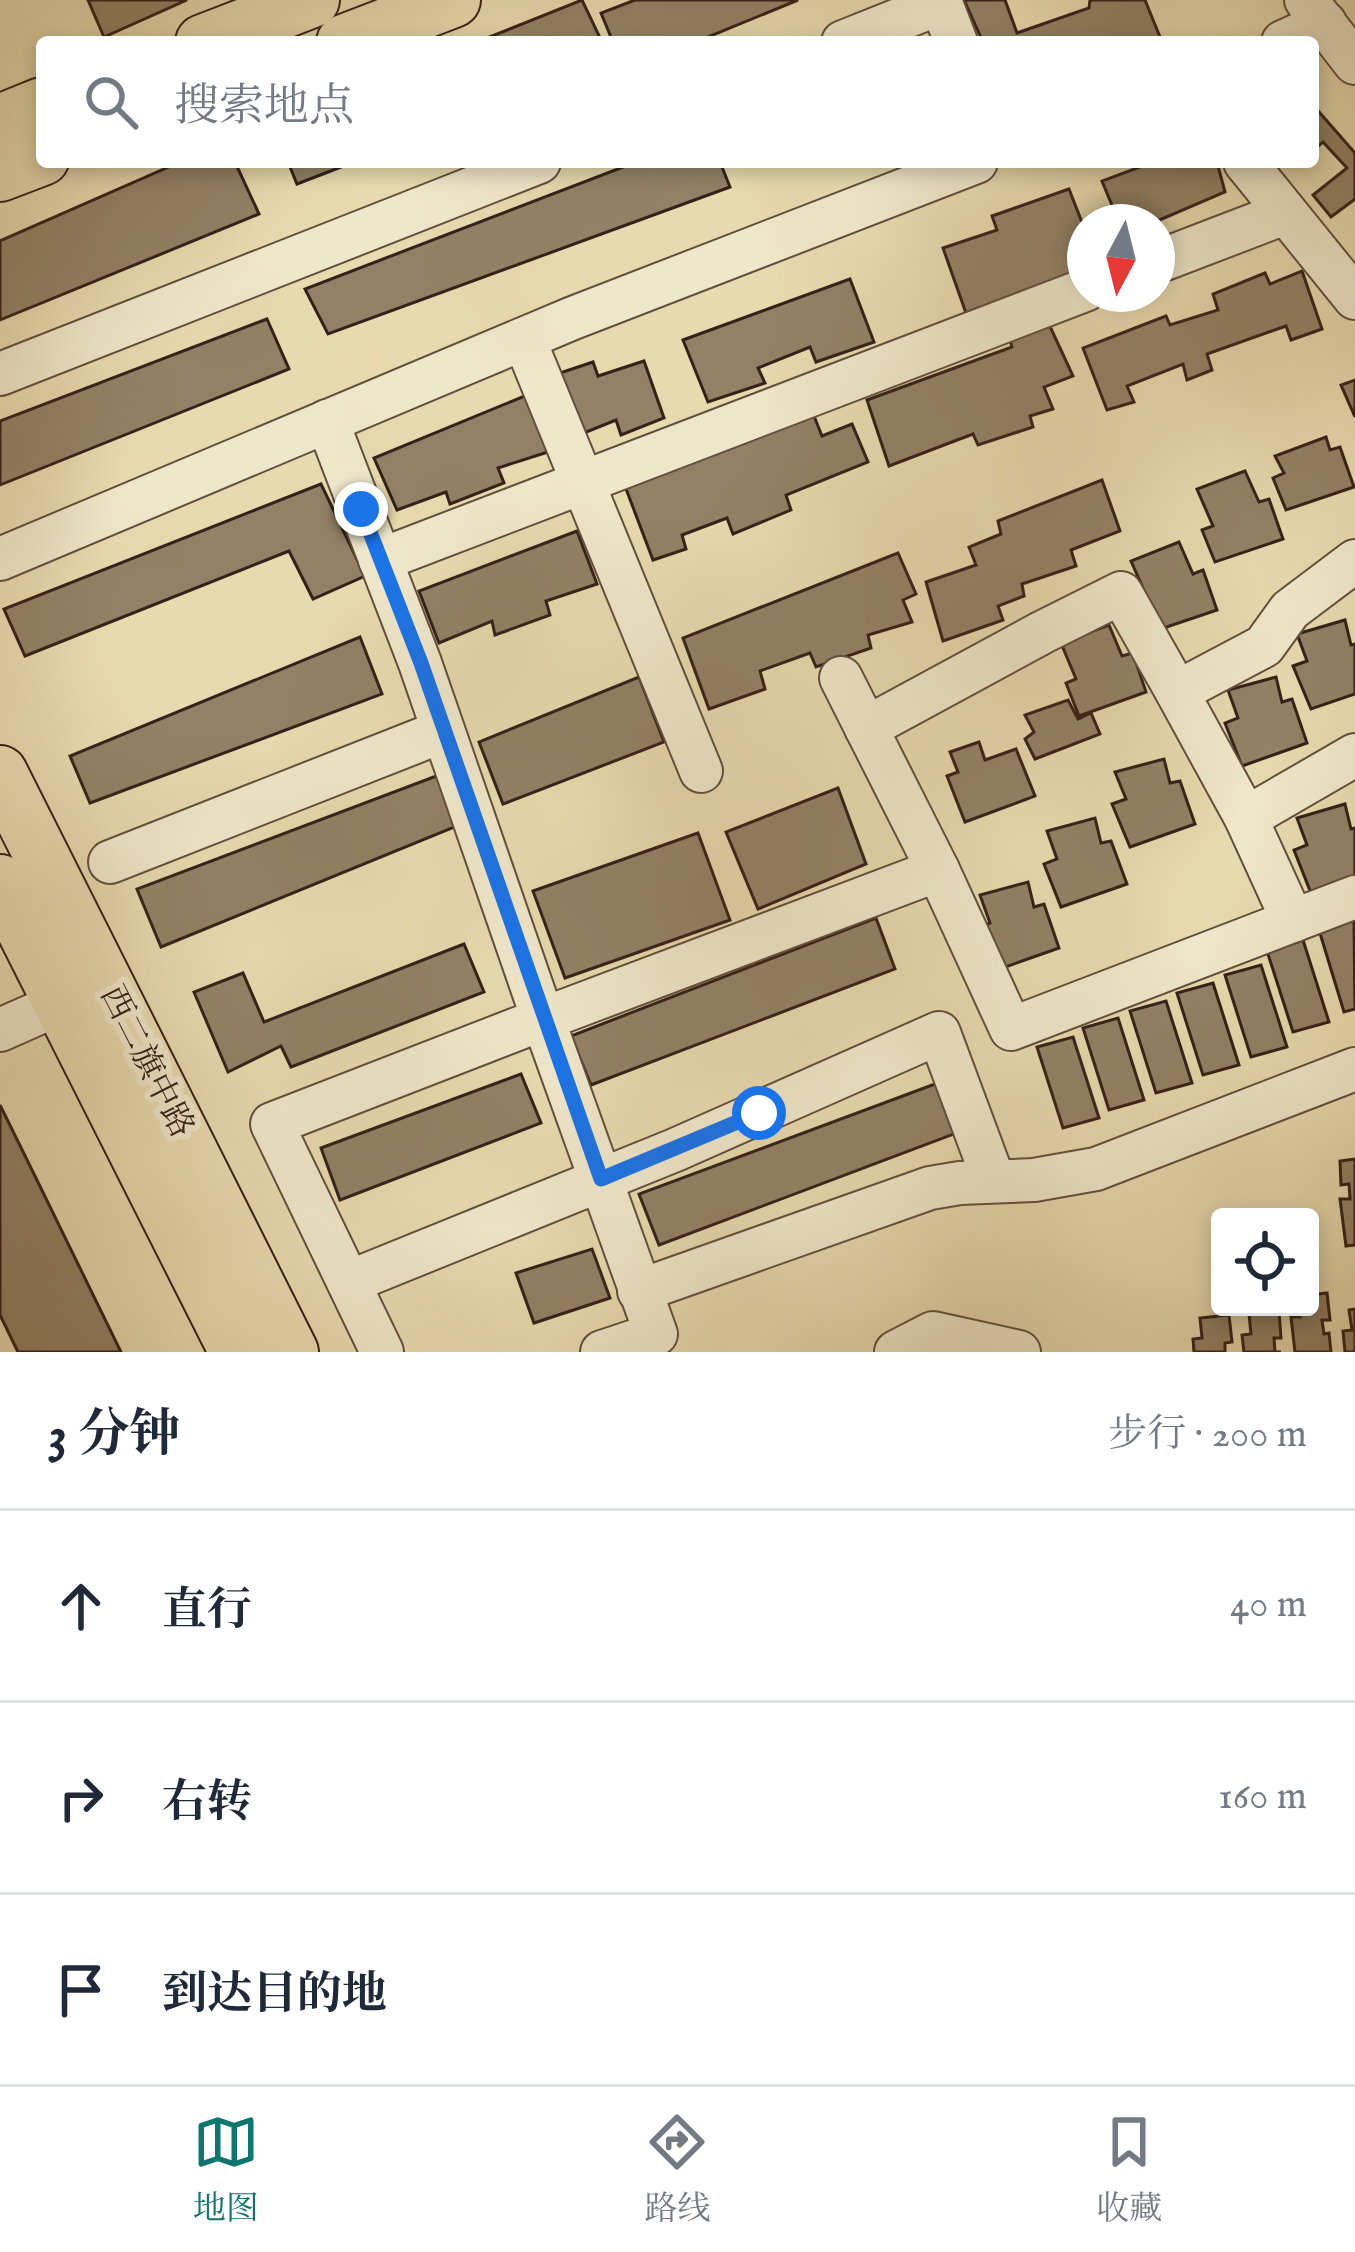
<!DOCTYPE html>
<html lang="zh">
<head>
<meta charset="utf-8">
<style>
	:root { --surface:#fff; --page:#f2f2f3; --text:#1f2937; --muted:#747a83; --line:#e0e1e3; --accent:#0f766e }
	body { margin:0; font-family:"IM FELL English","Noto Serif SC",serif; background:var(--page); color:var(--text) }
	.controls { position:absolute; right:36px; bottom:36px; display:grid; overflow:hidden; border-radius:12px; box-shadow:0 6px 18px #0003 }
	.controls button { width:108px; height:108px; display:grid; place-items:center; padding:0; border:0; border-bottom:3px solid var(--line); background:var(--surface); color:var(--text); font:60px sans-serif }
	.compass { position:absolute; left:1067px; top:204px; width:108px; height:108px; border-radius:50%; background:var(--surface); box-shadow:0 6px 18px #0003; rotate:187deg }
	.stop { position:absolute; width:36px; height:36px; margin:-27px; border:9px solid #1a73e8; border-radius:50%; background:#fff }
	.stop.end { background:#1a73e8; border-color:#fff; box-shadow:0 3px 12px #0008 }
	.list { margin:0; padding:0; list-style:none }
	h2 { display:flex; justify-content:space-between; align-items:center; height:156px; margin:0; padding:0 48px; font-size:51px }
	h2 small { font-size:39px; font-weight:400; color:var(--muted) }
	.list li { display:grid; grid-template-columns:78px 1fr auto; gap:36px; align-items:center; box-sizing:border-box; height:192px; padding:0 48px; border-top:3px solid var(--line) }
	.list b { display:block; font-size:45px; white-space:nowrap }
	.list em { font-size:39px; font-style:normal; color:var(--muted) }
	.icon { flex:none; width:66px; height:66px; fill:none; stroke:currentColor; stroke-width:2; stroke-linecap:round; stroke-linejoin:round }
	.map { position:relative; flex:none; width:1355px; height:1352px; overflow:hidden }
	.search { position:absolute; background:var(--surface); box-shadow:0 6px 18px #0003; left:36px; right:36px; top:36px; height:132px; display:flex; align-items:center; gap:30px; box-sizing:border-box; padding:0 42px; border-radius:12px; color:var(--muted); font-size:45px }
	.sheet { height:732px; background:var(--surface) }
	nav { display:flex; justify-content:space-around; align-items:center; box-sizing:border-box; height:168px; border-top:3px solid var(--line); background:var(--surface); font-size:33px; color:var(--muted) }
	nav a { display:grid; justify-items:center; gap:6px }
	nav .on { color:var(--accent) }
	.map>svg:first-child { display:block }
</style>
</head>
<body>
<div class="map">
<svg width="1355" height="1352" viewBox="0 0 1355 1352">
	<rect width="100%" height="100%" fill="#e7daae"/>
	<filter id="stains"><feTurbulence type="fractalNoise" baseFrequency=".00167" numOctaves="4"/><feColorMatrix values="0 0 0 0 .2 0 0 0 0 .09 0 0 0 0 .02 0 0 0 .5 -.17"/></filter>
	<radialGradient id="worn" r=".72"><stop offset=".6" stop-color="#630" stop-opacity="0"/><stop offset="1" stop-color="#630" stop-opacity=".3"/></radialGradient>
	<!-- building -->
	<g fill="#928166" stroke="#352118" stroke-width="3">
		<path d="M 88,0 L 187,0 L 104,37 Z"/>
		<path d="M 582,0 L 602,42 L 477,42 Z"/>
		<path d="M 635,0 L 798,0 L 696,42 L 613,42 L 601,13 Z"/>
		<path d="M 964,0 L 1005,0 L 1017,33 L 1089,8 L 1090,0 L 1145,0 L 1162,42 L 983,42 Z"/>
		<path d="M 1313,105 L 1355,153 L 1355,199 L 1331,217 L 1313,195 L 1347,168 L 1323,142 L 1313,151 Z"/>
		<path d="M 180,162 L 235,162 L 259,214 L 0,320 L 0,241 Z"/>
		<path d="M 288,162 L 354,162 L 297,184 Z"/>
		<path d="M 636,162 L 720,162 L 730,187 L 328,334 L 305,289 Z"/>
		<path d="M 1153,162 L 1217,162 L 1225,192 L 1155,222 L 1119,222 L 1102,181 Z"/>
		<path d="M 1069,189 L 1085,230 L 1085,270 L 966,313 L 943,248 L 997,230 L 992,216 Z"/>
		<path d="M 1302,271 L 1322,329 L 1291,340 L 1286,326 L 1207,354 L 1212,370 L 1187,380 L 1183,364 L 1127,386 L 1134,402 L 1107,410 L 1083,348 L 1166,316 L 1170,325 L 1218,310 L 1213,294 L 1265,273 L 1270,284 Z"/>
		<path d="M 850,279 L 874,342 L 816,362 L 810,347 L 758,368 L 765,383 L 708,402 L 683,340 Z"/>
		<path d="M 267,319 L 289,369 L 0,485 L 0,421 Z"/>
		<path d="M 1047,320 L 1073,376 L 1044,387 L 1053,409 L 1030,416 L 1033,427 L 978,445 L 973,434 L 889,466 L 867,400 L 1012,347 L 1008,333 Z"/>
		<path d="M 644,361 L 664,418 L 621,435 L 616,420 L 579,435 L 560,373 L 593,362 L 598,376 Z"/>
		<path d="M 1355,380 L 1355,417 L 1341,385 Z"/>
		<path d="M 527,395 L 548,452 L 498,468 L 504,483 L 450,504 L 446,492 L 397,510 L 374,458 Z"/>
		<path d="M 812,411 L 822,436 L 852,424 L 868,462 L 786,495 L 791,510 L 733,534 L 727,518 L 682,535 L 686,549 L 653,560 L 623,481 Z"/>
		<path d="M 1326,437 L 1330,450 L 1340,447 L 1354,487 L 1286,510 L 1273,478 L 1284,473 L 1275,456 Z"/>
		<path d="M 1245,471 L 1259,502 L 1269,499 L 1283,539 L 1215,562 L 1202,530 L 1213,526 L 1197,489 Z"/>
		<path d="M 1102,480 L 1120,531 L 1071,550 L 1076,566 L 1022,584 L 1024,596 L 998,606 L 1003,620 L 943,641 L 926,582 L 976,565 L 969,547 L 1001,534 L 998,521 Z"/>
		<path d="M 321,484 L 365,576 L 313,599 L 289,551 L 25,656 L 4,609 Z"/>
		<path d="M 577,531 L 597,584 L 546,601 L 550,615 L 495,635 L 492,621 L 439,643 L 419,591 Z"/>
		<path d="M 1179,542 L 1193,574 L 1203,570 L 1217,610 L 1149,633 L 1147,597 L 1131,561 Z"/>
		<path d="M 898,553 L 916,594 L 903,600 L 912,622 L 868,635 L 871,648 L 816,667 L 810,653 L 760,671 L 765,689 L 709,709 L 683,638 Z"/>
		<path d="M 1345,620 L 1351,645 L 1355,644 L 1355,694 L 1311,709 L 1293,666 L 1307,661 L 1297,634 Z"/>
		<path d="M 1109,625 L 1122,656 L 1133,653 L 1146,692 L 1079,716 L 1066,683 L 1076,679 L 1061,643 Z"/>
		<path d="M 360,637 L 382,694 L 90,803 L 70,756 Z"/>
		<path d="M 639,677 L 664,742 L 503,804 L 479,742 Z"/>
		<path d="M 1276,677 L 1282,702 L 1292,699 L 1307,743 L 1242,766 L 1225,723 L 1238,718 L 1228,690 Z"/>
		<path d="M 1068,700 L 1078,719 L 1091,713 L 1100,734 L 1035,759 L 1025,739 L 1034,732 L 1025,715 Z"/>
		<path d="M 979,742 L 985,760 L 1016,749 L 1035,796 L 965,822 L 947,776 L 958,772 L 950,752 Z"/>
		<path d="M 1164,759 L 1170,783 L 1180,781 L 1195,824 L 1130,847 L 1112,804 L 1126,799 L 1115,772 Z"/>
		<path d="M 439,775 L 457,826 L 161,947 L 137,889 Z"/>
		<path d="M 838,788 L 866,864 L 758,909 L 726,832 Z"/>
		<path d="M 1345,804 L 1351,829 L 1355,828 L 1355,878 L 1311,893 L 1294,850 L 1307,845 L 1297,818 Z"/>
		<path d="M 1095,818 L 1101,843 L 1111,841 L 1127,884 L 1061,907 L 1044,864 L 1057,859 L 1047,831 Z"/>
		<path d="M 698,833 L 730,920 L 565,978 L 533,891 Z"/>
		<path d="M 1028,882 L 1034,907 L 1044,904 L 1059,948 L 994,971 L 976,928 L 990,923 L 980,895 Z"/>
		<path d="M 876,918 L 895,969 L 591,1085 L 571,1036 Z"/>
		<path d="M 1354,920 L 1355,1009 L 1344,1012 L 1319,930 Z"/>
		<path d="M 1303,940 L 1329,1022 L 1293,1032 L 1267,951 Z"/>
		<path d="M 464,944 L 484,992 L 291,1067 L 281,1046 L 228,1072 L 194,992 L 243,973 L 264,1022 Z"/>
		<path d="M 1261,965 L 1287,1047 L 1251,1057 L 1225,975 Z"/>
		<path d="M 1213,983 L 1239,1065 L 1203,1075 L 1177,993 Z"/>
		<path d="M 1166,1001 L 1192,1083 L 1156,1093 L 1130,1011 Z"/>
		<path d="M 1118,1018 L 1144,1100 L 1109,1110 L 1083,1028 Z"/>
		<path d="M 1073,1037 L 1099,1118 L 1063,1128 L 1037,1047 Z"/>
		<path d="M 521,1074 L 541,1123 L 340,1200 L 321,1148 Z"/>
		<path d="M 943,1081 L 962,1131 L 659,1245 L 639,1194 Z"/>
		<path d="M 0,1105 L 33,1172 L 121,1352 L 18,1352 L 0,1315 Z"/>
		<path d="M 1355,1159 L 1355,1245 L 1346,1246 L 1340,1199 L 1350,1199 L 1349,1184 L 1341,1185 L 1340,1161 Z"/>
		<path d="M 592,1249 L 610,1298 L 534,1323 L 516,1273 Z"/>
		<path d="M 1327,1293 L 1330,1320 L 1322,1320 L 1324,1334 L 1329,1333 L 1331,1352 L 1295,1352 L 1291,1317 L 1300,1317 L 1299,1307 L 1310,1307 L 1310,1295 Z"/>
		<path d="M 1355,1309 L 1355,1352 L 1345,1352 L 1343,1331 L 1352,1330 L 1349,1310 Z"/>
		<path d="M 1279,1311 L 1281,1338 L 1274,1338 L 1275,1352 L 1281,1352 L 1244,1352 L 1242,1335 L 1251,1334 L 1249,1314 Z"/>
		<path d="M 1229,1315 L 1232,1342 L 1225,1343 L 1225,1352 L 1194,1352 L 1193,1339 L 1202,1338 L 1200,1318 Z"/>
	</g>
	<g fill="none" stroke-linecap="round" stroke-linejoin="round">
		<defs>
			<g id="minor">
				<path d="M 1306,0 L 1355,63"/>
				<path d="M 843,42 L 941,3 L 956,42"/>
				<path d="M 1283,42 L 1325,23"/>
				<path d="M 1245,162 L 1355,298"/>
				<path d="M 1157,262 L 1285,213"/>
				<path d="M 524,339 L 701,771"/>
				<path d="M 0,374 L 539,162"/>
				<path d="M 327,421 L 420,663 L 543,1019 L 272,1124 L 382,1352"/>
				<path d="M 0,559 L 573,318 L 976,162"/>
				<path d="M 380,560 L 1085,290"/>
				<path d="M 841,678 L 938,870 L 1011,1029 L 1355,897"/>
				<path d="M 1177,692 L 1246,818 L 1293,921"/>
				<path d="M 866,728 L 1043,632 L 1121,593 L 1177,692 L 1264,646 L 1290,610 L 1355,561"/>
				<path d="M 1246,818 L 1355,755"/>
				<path d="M 110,862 L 443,731"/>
				<path d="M 0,1030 L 61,1003"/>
				<path d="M 349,1282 L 675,1150 L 939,1033 L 994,1181"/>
				<path d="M 639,1291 L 930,1188 L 960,1183 L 1034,1180 L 1096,1169 L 1355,1069"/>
				<path d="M 602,1352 L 656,1334 L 543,1019 L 938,870"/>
				<path d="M 896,1352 L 933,1333 L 1019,1352"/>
			</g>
			<g id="major">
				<path d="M 203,42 L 312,0"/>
				<path d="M 344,42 L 453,0"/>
				<path d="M 0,122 L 42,105"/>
				<path d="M 0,174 L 42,158"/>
				<path d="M 0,773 L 291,1352"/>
				<path d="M 0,882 L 237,1352"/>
			</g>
		</defs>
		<!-- minor casing -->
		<use href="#minor" stroke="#624f3e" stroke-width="46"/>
		<!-- major casing -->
		<use href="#major" stroke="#352118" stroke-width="58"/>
		<!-- minor -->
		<use href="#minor" stroke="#efe7ca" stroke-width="42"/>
		<!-- major -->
		<use href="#major" stroke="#e7daae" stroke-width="54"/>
	</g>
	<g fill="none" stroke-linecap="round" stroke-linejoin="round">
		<!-- route -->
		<path stroke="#1a73e8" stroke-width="15" d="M 361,509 L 421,663 L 601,1179 L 759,1113"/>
	</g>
	<g text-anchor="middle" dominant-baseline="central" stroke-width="12" stroke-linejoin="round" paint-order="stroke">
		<!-- street labels -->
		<g font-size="33" fill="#352118" stroke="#efe7ca">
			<text transform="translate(146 1062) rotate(63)">西二旗中路</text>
		</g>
	</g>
	<rect width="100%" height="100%" filter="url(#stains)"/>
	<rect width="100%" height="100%" fill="url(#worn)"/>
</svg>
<div class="controls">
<button><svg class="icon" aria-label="locate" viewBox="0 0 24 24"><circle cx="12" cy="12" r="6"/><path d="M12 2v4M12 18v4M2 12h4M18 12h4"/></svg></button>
</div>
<svg class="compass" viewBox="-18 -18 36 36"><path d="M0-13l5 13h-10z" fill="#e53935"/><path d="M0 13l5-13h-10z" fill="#747a83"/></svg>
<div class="stop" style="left:759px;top:1113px"></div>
<div class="stop end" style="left:361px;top:509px"></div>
<div class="search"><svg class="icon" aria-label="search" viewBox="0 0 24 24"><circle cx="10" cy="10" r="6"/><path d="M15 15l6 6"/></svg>搜索地点</div>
</div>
<section class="sheet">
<h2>3 分钟<small>步行 · 200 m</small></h2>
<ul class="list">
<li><svg class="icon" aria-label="ahead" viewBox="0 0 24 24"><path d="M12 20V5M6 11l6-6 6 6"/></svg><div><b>直行</b></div><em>40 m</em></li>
<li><svg class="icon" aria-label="right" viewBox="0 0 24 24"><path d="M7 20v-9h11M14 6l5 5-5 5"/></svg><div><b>右转</b></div><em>160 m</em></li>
<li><svg class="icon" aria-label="arrive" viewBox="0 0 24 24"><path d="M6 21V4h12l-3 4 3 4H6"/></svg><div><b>到达目的地</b></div></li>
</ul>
</section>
<nav>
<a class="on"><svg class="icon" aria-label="map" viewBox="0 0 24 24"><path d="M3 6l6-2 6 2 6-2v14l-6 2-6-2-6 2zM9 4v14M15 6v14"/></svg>地图</a>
<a><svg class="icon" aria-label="directions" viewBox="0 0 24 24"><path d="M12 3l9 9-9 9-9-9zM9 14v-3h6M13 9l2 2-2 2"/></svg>路线</a>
<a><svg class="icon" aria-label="saved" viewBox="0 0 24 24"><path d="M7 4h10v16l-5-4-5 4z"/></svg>收藏</a>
</nav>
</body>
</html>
